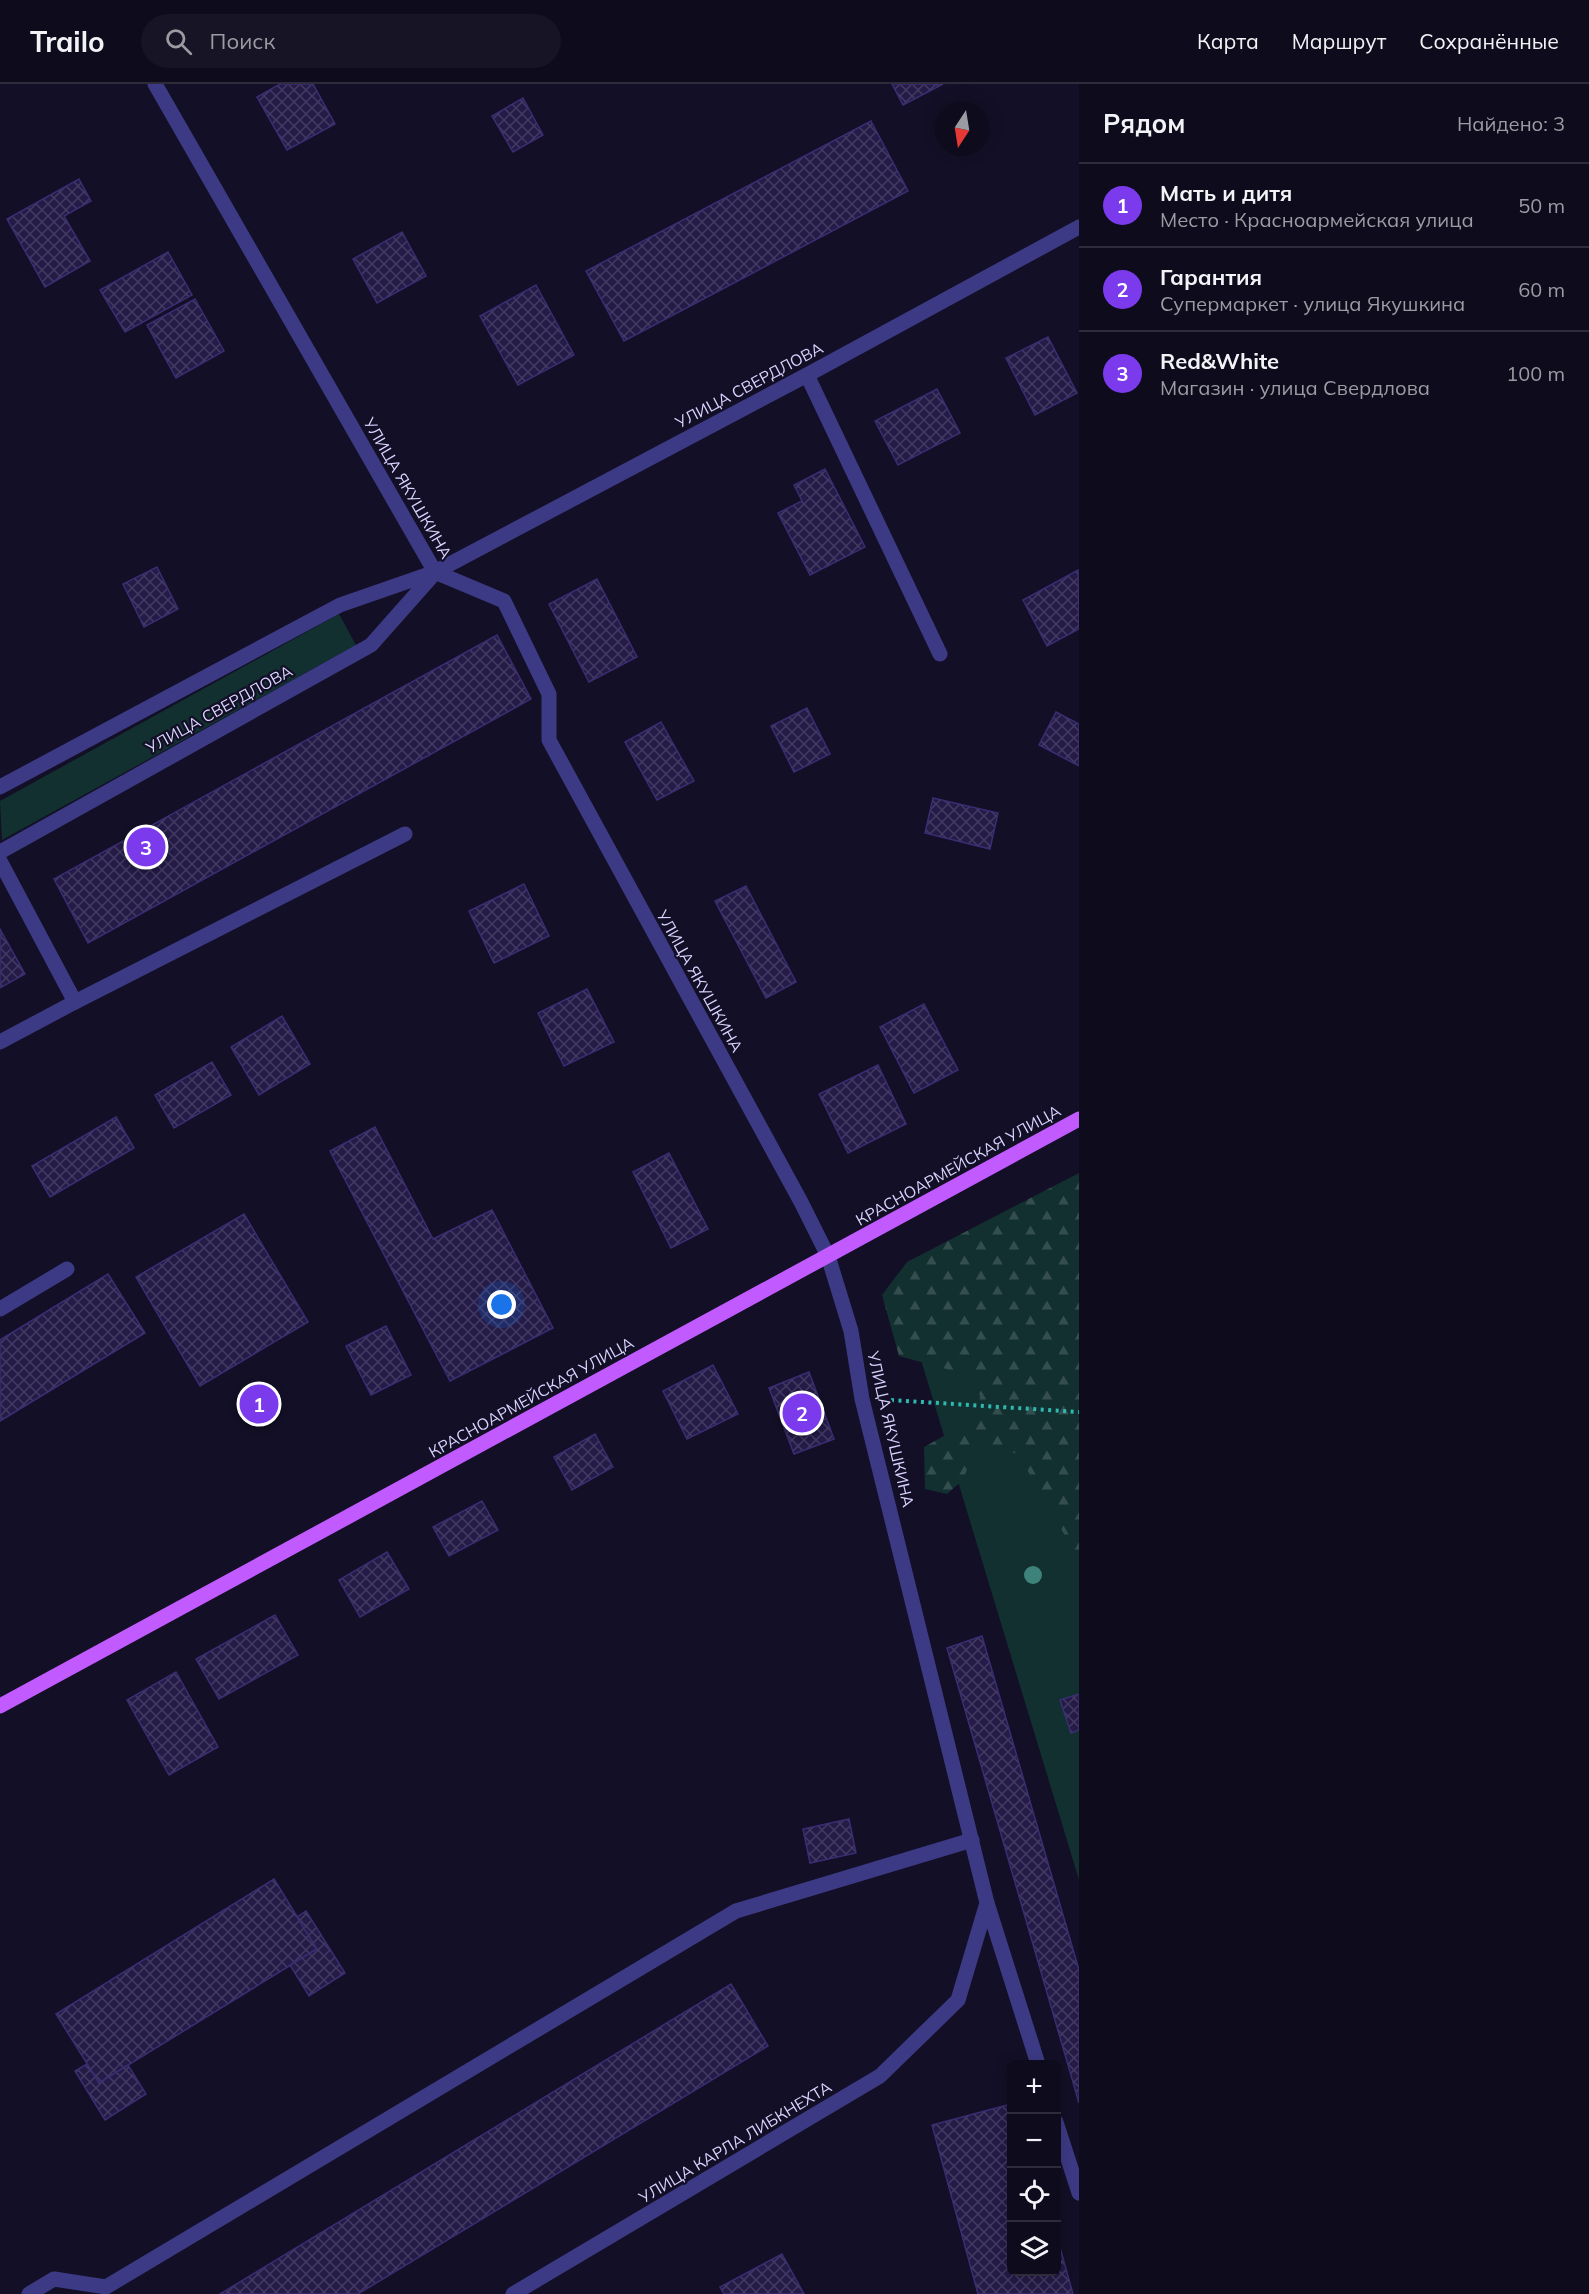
<!DOCTYPE html>
<html lang="ru">
<head>
<meta charset="utf-8">
<style>
	:root { --surface:#0e0b1c; --page:#171425; --text:#f1f3f6; --muted:#9b9ba3; --line:#2e2b3b; --accent:#7c3aed }
	body { margin:0; font-family:Mulish,sans-serif; background:var(--page); color:var(--text) }
	.controls { position:absolute; right:18px; bottom:18px; display:grid; overflow:hidden; border-radius:9px; box-shadow:0 3px 15px #0003 }
	.controls button { width:54px; height:54px; display:grid; place-items:center; padding:0; border:0; border-bottom:2px solid var(--line); background:var(--surface); color:var(--text); font:30px sans-serif }
	.compass { position:absolute; left:935px; top:18px; width:54px; height:54px; border-radius:50%; background:var(--surface); box-shadow:0 3px 15px #0003; rotate:192deg }
	.you { position:absolute; left:502px; top:1221px; width:21px; height:21px; margin:-15px; border:4px solid #fff; border-radius:50%; background:#1a73e8; box-shadow:0 0 0 9px #1a73e833 }
	.badge { display:grid; place-items:center; width:39px; height:39px; border-radius:50%; background:var(--accent); color:#fff; font-size:20px; font-weight:700 }
	.pin { position:absolute; translate:-50% -50%; border:3px solid #fff; box-shadow:0 2px 6px #0006 }
	.list { margin:0; padding:0; list-style:none }
	h2 { display:flex; justify-content:space-between; align-items:center; height:78px; margin:0; padding:0 24px; font-size:26px }
	h2 small { font-size:20px; font-weight:400; color:var(--muted) }
	.list li { display:grid; grid-template-columns:39px 1fr auto; gap:18px; align-items:center; box-sizing:border-box; height:84px; padding:0 24px; border-top:2px solid var(--line) }
	.list b { display:block; font-size:22px; white-space:nowrap }
	.list p { margin:0; font-size:20px; white-space:nowrap; color:var(--muted) }
	.list em { font-size:20px; font-style:normal; color:var(--muted) }
	.icon { flex:none; width:33px; height:33px; fill:none; stroke:currentColor; stroke-width:2; stroke-linecap:round; stroke-linejoin:round }
	.map { position:relative; flex:none; width:1079px; height:2210px; overflow:hidden }
	header { display:flex; align-items:center; gap:36px; box-sizing:border-box; height:84px; padding:0 30px; background:var(--surface); border-bottom:2px solid var(--line) }
	header strong { font-size:28px }
	nav { display:flex; gap:33px; margin-inline-start:auto; font-size:21px }
	.search { width:420px; height:54px; background:var(--page); display:flex; align-items:center; gap:15px; box-sizing:border-box; padding:0 21px; border-radius:33px; color:var(--muted); font-size:22px }
	main { display:flex }
	aside { flex:1; background:var(--surface) }
	.map>svg:first-child { display:block }
</style>
</head>
<body>
<header>
<strong>Trailo</strong>
<div class="search"><svg class="icon" aria-label="search" viewBox="0 0 24 24"><circle cx="10" cy="10" r="6"/><path d="M15 15l6 6"/></svg>Поиск</div>
<nav><a>Карта</a><a>Маршрут</a><a>Сохранённые</a></nav>
</header>
<main>
<div class="map">
<svg width="1079" height="2210" viewBox="0 0 1079 2210">
	<defs>
		<pattern id="forest-firs" width="22" height="20" patternUnits="userSpaceOnUse" patternTransform="scale(1.5)"><rect width="22" height="20" fill="#12302f"/><path d="M5 1l3.5 6h-7zM16 11l3.5 6h-7z" fill="#344d4e"/></pattern>
		<pattern id="building-cross-hatch" width="8" height="8" patternUnits="userSpaceOnUse" patternTransform="scale(1.5)"><rect width="8" height="8" fill="#241b47"/><path d="M0 0l8 8M0 8l8-8" fill="none" stroke="#433b63"/></pattern>
	</defs>
	<rect width="100%" height="100%" fill="#130f26"/>
	<!-- green -->
	<g fill="#12302f">
		<path d="M 339,530 L 356,561 L 2,756 L 0,717 Z"/>
		<path d="M 1079,1105 L 1079,1796 L 897,1197 Z"/>
	</g>
	<!-- forest -->
	<path fill="url(#forest-firs)" d="M 1079,1089 L 1079,1476 L 1018,1370 L 977,1359 L 963,1396 L 947,1410 L 925,1405 L 924,1363 L 978,1333 L 980,1312 L 972,1292 L 899,1272 L 882,1211 L 907,1178 Z"/>
	<!-- building -->
	<g fill="url(#building-cross-hatch)" stroke="#3b2d73" stroke-width="1.5">
		<path d="M 280,0 L 313,0 L 335,40 L 287,66 L 257,13 Z"/>
		<path d="M 892,0 L 943,0 L 903,21 Z"/>
		<path d="M 523,14 L 543,51 L 513,68 L 492,32 Z"/>
		<path d="M 871,37 L 908,107 L 624,257 L 586,187 Z"/>
		<path d="M 79,95 L 91,117 L 64,132 L 90,177 L 45,203 L 7,135 Z"/>
		<path d="M 402,148 L 426,192 L 377,219 L 353,175 Z"/>
		<path d="M 168,168 L 192,211 L 125,248 L 100,206 Z"/>
		<path d="M 536,201 L 574,271 L 518,301 L 480,232 Z"/>
		<path d="M 195,215 L 224,267 L 176,294 L 147,241 Z"/>
		<path d="M 1048,253 L 1077,309 L 1035,331 L 1006,274 Z"/>
		<path d="M 937,305 L 960,349 L 898,381 L 875,337 Z"/>
		<path d="M 825,385 L 865,463 L 810,491 L 778,429 L 802,417 L 794,401 Z"/>
		<path d="M 157,483 L 178,525 L 144,543 L 123,500 Z"/>
		<path d="M 1078,486 L 1079,545 L 1047,562 L 1023,516 Z"/>
		<path d="M 597,495 L 637,573 L 589,598 L 549,520 Z"/>
		<path d="M 497,551 L 531,615 L 88,859 L 54,795 Z"/>
		<path d="M 807,624 L 830,670 L 794,688 L 771,642 Z"/>
		<path d="M 1056,628 L 1079,640 L 1079,682 L 1039,661 Z"/>
		<path d="M 661,638 L 694,697 L 657,716 L 625,658 Z"/>
		<path d="M 933,714 L 998,729 L 990,765 L 925,749 Z"/>
		<path d="M 524,800 L 549,852 L 494,879 L 469,827 Z"/>
		<path d="M 746,802 L 796,898 L 766,914 L 715,817 Z"/>
		<path d="M 0,845 L 25,890 L 0,904 Z"/>
		<path d="M 587,905 L 614,958 L 564,982 L 538,929 Z"/>
		<path d="M 924,920 L 958,986 L 914,1009 L 880,943 Z"/>
		<path d="M 282,932 L 310,980 L 259,1011 L 231,963 Z"/>
		<path d="M 212,978 L 231,1011 L 174,1044 L 155,1011 Z"/>
		<path d="M 878,981 L 906,1040 L 848,1069 L 819,1010 Z"/>
		<path d="M 116,1033 L 134,1064 L 50,1113 L 32,1082 Z"/>
		<path d="M 375,1043 L 433,1155 L 492,1126 L 553,1244 L 450,1297 L 330,1067 Z"/>
		<path d="M 669,1069 L 708,1145 L 671,1164 L 633,1088 Z"/>
		<path d="M 244,1130 L 308,1238 L 200,1302 L 136,1193 Z"/>
		<path d="M 108,1190 L 145,1249 L 0,1337 L 0,1256 Z"/>
		<path d="M 386,1242 L 411,1291 L 371,1311 L 346,1262 Z"/>
		<path d="M 713,1281 L 738,1330 L 687,1355 L 663,1307 Z"/>
		<path d="M 809,1288 L 834,1355 L 794,1370 L 769,1304 Z"/>
		<path d="M 595,1350 L 613,1383 L 572,1406 L 554,1373 Z"/>
		<path d="M 482,1417 L 498,1446 L 449,1472 L 433,1443 Z"/>
		<path d="M 387,1468 L 409,1505 L 360,1533 L 339,1496 Z"/>
		<path d="M 275,1531 L 298,1571 L 219,1615 L 196,1575 Z"/>
		<path d="M 982,1552 L 1079,1886 L 1079,2019 L 947,1564 Z"/>
		<path d="M 176,1588 L 218,1663 L 169,1691 L 127,1616 Z"/>
		<path d="M 1079,1610 L 1079,1646 L 1071,1649 L 1060,1616 Z"/>
		<path d="M 849,1735 L 856,1769 L 810,1779 L 803,1745 Z"/>
		<path d="M 274,1795 L 317,1865 L 99,1999 L 56,1930 Z"/>
		<path d="M 306,1827 L 345,1889 L 309,1912 L 290,1881 L 317,1865 L 297,1833 Z"/>
		<path d="M 731,1900 L 768,1962 L 358,2210 L 220,2210 Z"/>
		<path d="M 87,1980 L 99,1999 L 128,1981 L 146,2010 L 105,2036 L 75,1987 Z"/>
		<path d="M 1011,2020 L 1011,2188 L 1056,2188 L 1056,2149 L 1073,2210 L 978,2210 L 932,2041 Z"/>
		<path d="M 782,2170 L 804,2210 L 724,2210 L 720,2203 Z"/>
	</g>
	<g fill="none" stroke-linecap="round" stroke-linejoin="round">
		<!-- path -->
		<path stroke="#2fb8b0" stroke-width="4" stroke-dasharray="3 4.5" stroke-linecap="butt" d="M 891,1316 L 1079,1328"/>
		<!-- minor -->
		<g stroke="#3d3a85" stroke-width="15">
			<path d="M 155,0 L 435,488 L 504,517 L 549,610 L 549,656 L 801,1118 L 828,1172 L 851,1247 L 862,1315 L 987,1819 L 958,1916 L 880,1992 L 513,2210"/>
			<path d="M 807,291 L 940,570"/>
			<path d="M 0,703 L 340,521 L 435,488 L 807,291 L 1079,143"/>
			<path d="M 0,768 L 371,561 L 433,491"/>
			<path d="M 0,777 L 75,918 L 405,750"/>
			<path d="M 0,958 L 75,918"/>
			<path d="M 0,1225 L 67,1185"/>
			<path d="M 987,1819 L 1038,1980"/>
			<path d="M 1056,2038 L 1079,2109"/>
			<path d="M 29,2210 L 54,2195 L 106,2203 L 736,1827 L 972,1756"/>
		</g>
		<!-- major -->
		<path stroke="#c25bff" stroke-width="15" d="M 0,1622 L 1079,1035"/>
	</g>
	<!-- trees -->
	<circle fill="#3d827b" cx="1033" cy="1491" r="9"/>
	<g text-anchor="middle" dominant-baseline="central" stroke-width="4.5" stroke-linejoin="round" paint-order="stroke">
		<!-- street labels -->
		<g font-size="16" fill="#d9d4ff" stroke="#130f26">
			<text transform="translate(749 301) rotate(-28)">УЛИЦА СВЕРДЛОВА</text>
			<text transform="translate(408 404) rotate(60)">УЛИЦА ЯКУШКИНА</text>
			<text transform="translate(219 625) rotate(-29)">УЛИЦА СВЕРДЛОВА</text>
			<text transform="translate(700 897) rotate(61)">УЛИЦА ЯКУШКИНА</text>
			<text transform="translate(958 1081) rotate(-29)">КРАСНОАРМЕЙСКАЯ УЛИЦА</text>
			<text transform="translate(531 1313) rotate(-29)">КРАСНОАРМЕЙСКАЯ УЛИЦА</text>
			<text transform="translate(891 1345) rotate(77)">УЛИЦА ЯКУШКИНА</text>
			<text transform="translate(735 2058) rotate(-31)">УЛИЦА КАРЛА ЛИБКНЕХТА</text>
		</g>
	</g>
</svg>
<div class="controls">
<button>+</button>
<button>−</button>
<button><svg class="icon" aria-label="locate" viewBox="0 0 24 24"><circle cx="12" cy="12" r="6"/><path d="M12 2v4M12 18v4M2 12h4M18 12h4"/></svg></button>
<button><svg class="icon" aria-label="layers" viewBox="0 0 24 24"><path d="M12 4l9 5-9 5-9-5zM3 14l9 5 9-5"/></svg></button>
</div>
<svg class="compass" viewBox="-18 -18 36 36"><path d="M0-13l5 13h-10z" fill="#e53935"/><path d="M0 13l5-13h-10z" fill="#9b9ba3"/></svg>
<div class="you"></div>
<div class="pin badge" style="left:259px;top:1320px">1</div>
<div class="pin badge" style="left:802px;top:1329px">2</div>
<div class="pin badge" style="left:146px;top:763px">3</div>
</div>
<aside>
<h2>Рядом<small>Найдено: 3</small></h2>
<ul class="list">
<li><span class="badge">1</span><div><b>Мать и дитя</b><p>Место · Красноармейская улица</p></div><em>50 m</em></li>
<li><span class="badge">2</span><div><b>Гарантия</b><p>Супермаркет · улица Якушкина</p></div><em>60 m</em></li>
<li><span class="badge">3</span><div><b>Red&amp;White</b><p>Магазин · улица Свердлова</p></div><em>100 m</em></li>
</ul>
</aside>
</main>
</body>
</html>
